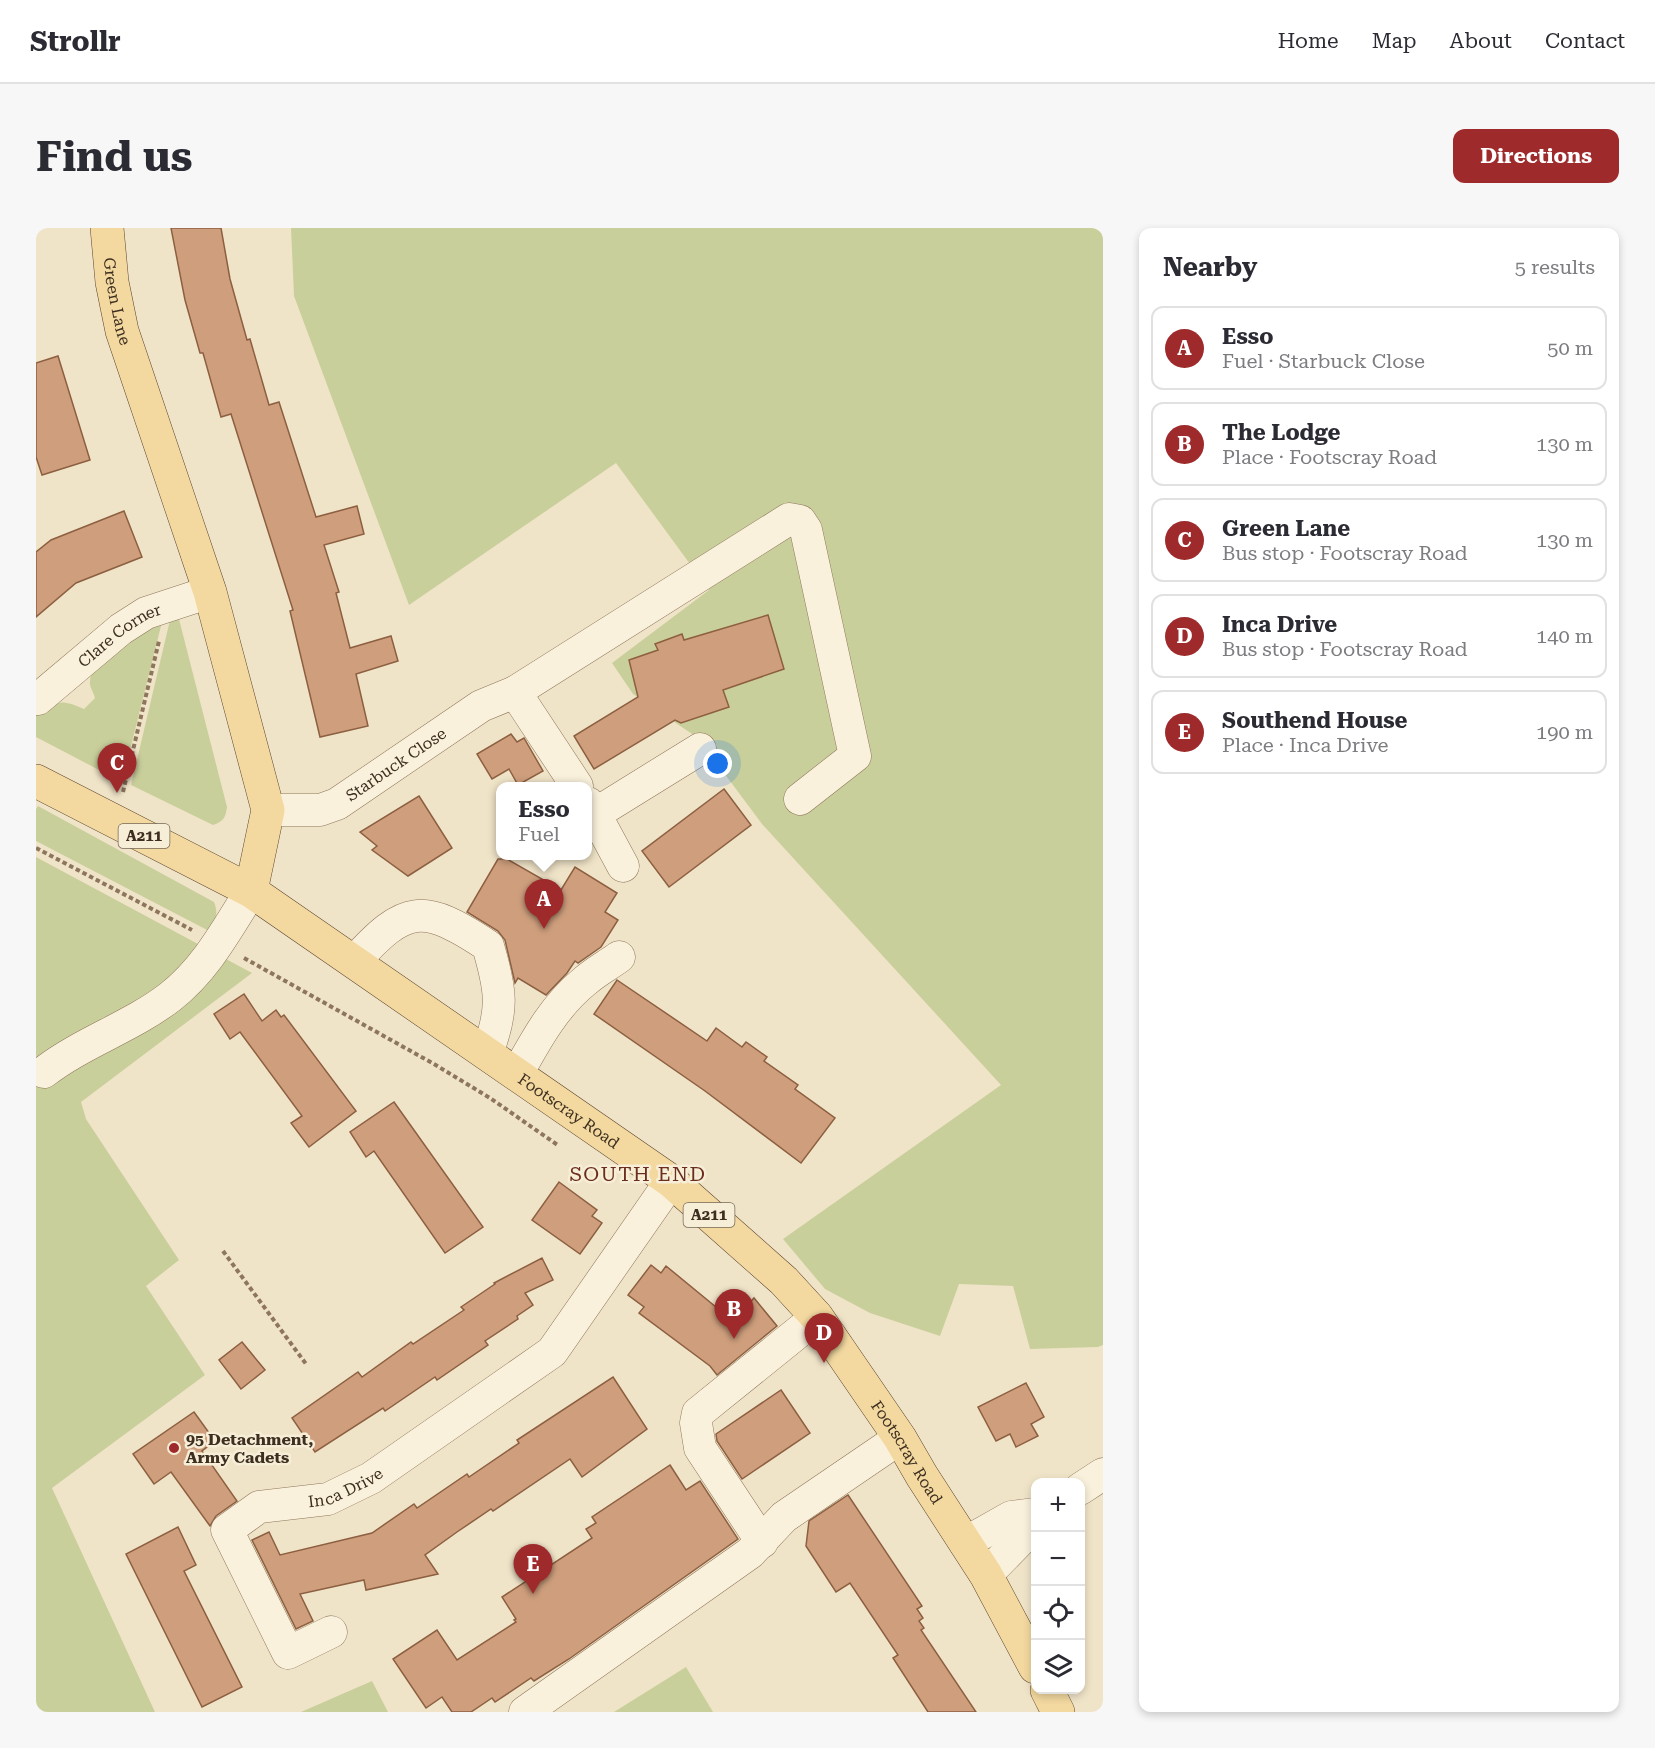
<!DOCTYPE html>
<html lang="en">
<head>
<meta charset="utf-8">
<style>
	:root { --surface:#fff; --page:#f7f7f7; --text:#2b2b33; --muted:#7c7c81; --line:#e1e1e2; --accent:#9e2a2b }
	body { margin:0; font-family:"Roboto Serif",serif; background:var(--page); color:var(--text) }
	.controls { position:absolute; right:18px; bottom:18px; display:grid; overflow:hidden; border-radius:12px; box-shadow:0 3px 9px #0003 }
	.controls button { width:54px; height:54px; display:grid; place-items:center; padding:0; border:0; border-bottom:2px solid var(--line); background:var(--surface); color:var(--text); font:30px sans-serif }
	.you { position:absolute; left:682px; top:536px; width:21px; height:21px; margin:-15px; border:4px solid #fff; border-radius:50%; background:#1a73e8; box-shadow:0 0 0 9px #1a73e833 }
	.badge { display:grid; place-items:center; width:39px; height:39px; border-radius:50%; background:var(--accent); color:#fff; font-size:20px; font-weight:700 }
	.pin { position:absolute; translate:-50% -50px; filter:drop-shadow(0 2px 3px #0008) }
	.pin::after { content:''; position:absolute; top:32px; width:21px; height:18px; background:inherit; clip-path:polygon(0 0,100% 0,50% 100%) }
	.popup { position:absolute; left:460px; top:554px; width:96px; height:78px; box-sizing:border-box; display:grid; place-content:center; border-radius:12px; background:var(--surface); filter:drop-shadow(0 2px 4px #0005); font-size:20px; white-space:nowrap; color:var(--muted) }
	.popup b { font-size:22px; color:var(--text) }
	.popup::after { content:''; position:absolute; left:50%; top:100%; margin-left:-12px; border:12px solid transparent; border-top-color:var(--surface) }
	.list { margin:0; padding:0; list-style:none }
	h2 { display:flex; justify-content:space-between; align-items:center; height:78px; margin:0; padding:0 24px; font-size:26px }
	h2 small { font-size:20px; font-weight:400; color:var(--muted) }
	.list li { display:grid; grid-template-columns:39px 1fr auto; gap:18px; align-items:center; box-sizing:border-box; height:84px; margin:0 12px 12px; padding:0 12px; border:2px solid var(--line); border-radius:12px }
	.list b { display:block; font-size:22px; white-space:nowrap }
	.list p { margin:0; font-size:20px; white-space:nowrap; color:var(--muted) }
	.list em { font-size:20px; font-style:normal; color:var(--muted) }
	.icon { flex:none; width:33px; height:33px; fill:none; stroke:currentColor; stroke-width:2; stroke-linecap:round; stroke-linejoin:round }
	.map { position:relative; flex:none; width:1067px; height:1484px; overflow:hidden; border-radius:12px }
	header { display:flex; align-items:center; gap:36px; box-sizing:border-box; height:84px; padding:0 30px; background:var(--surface); border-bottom:2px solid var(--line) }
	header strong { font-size:28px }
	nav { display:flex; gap:33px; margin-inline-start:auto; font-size:21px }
	.intro { display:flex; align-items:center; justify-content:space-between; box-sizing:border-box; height:144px; padding:0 36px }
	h1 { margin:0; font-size:42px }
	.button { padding:15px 27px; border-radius:12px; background:var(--accent); color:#fff; font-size:21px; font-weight:700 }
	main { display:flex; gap:36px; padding:0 36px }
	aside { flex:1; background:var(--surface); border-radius:12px; box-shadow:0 3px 9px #0003 }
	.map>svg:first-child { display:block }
</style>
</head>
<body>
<header>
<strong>Strollr</strong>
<nav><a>Home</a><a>Map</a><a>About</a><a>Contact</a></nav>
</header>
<div class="intro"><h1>Find us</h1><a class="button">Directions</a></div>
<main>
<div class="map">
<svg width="1067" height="1484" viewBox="0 0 1067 1484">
	<rect width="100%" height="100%" fill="#f0e4c8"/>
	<!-- green -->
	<g fill="#c9cf9b">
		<path d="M 255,0 L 1067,0 L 1067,1117 L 1062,1119 L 994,1121 L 977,1058 L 923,1056 L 904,1108 L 834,1085 L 789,1061 L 747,1011 L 965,857 L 726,596 L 662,510 L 597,466 L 576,435 L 673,362 L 580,235 L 373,377 L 258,68 Z"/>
		<path d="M 127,390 L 86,554 L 0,509 L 0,483 C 20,473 27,471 48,481 L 59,470 C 58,466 55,461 54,457 C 51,427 105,403 127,390 Z"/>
		<path d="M 143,391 L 191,579 C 190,589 187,594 177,597 L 95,557 L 134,392 Z"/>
		<path d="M 2,578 L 178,674 C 183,686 179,693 175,704 L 0,613 L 0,581 Z"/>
		<path d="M 0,629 L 216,745 L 45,874 L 50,891 L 143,1032 L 110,1058 L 169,1147 L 16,1260 L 119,1484 L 0,1484 Z"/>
		<path d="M 650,1439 L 677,1484 L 578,1484 Z"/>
		<path d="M 336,1453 L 352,1484 L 265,1484 Z"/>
	</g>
	<!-- building -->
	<g fill="#cf9f7d" stroke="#8d5f41" stroke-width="1.5">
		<path d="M 135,0 L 185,0 L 194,51 L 211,112 L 214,111 L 233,177 L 243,174 L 280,289 L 321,278 L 328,306 L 288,317 L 303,364 L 300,365 L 314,420 L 355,408 L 362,433 L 320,446 L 332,498 L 284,509 L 254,383 L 257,382 L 195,186 L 185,189 L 167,125 L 164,125 L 149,72 Z"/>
		<path d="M 22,128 L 54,232 L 6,247 L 0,229 L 0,135 Z"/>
		<path d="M 88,283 L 106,329 L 40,355 L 0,389 L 0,324 L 15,312 Z"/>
		<path d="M 732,387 L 748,441 L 687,462 L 693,479 L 645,495 L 639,492 L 558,541 L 538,508 L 602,469 L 593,432 L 622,422 L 619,416 L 646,406 L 648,412 Z"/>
		<path d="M 475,506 L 481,514 L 488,510 L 507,543 L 482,557 L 473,541 L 456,551 L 441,526 Z"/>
		<path d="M 688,561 L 715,597 L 633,659 L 606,623 Z"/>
		<path d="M 383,568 L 416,620 L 372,648 L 336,622 L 341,618 L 324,604 Z"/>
		<path d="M 462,631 L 471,631 L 525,662 L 539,639 L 581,665 L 569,684 L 582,692 L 565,719 L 542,735 L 539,733 L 531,745 L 510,767 L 482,750 L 479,755 L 469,712 L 462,703 L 431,684 Z"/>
		<path d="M 581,752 L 671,813 L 680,800 L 706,819 L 710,814 L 731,829 L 728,833 L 762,857 L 759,861 L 799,890 L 765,935 L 669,863 L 558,786 Z"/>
		<path d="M 208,766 L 226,793 L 240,782 L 245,789 L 248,787 L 320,883 L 273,919 L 255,895 L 266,888 L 204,804 L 194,811 L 178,786 Z"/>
		<path d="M 358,874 L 447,999 L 409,1025 L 338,923 L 330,929 L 314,904 Z"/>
		<path d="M 523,954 L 561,982 L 556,988 L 566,995 L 544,1026 L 496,992 Z"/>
		<path d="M 506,1030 L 517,1052 L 489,1065 L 497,1077 L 481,1088 L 482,1091 L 449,1113 L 452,1117 L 401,1152 L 399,1149 L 349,1183 L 347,1180 L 279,1224 L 256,1190 L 322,1144 L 326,1149 L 375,1114 L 377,1116 L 428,1082 L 425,1079 L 459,1056 L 458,1055 Z"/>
		<path d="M 615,1037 L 625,1045 L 630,1038 L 697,1093 L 718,1070 L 741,1098 L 681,1147 L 674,1138 L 603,1085 L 608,1079 L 592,1067 Z"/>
		<path d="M 206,1114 L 229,1142 L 205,1161 L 183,1132 Z"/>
		<path d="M 577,1149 L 611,1201 L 546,1249 L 534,1231 L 457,1283 L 455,1281 L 421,1304 L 389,1327 L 402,1346 L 330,1362 L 328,1352 L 264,1366 L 277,1393 L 260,1401 L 216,1312 L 233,1304 L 244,1327 L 336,1305 L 378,1276 L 381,1280 L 431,1246 L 433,1249 L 483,1215 L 481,1212 Z"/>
		<path d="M 990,1155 L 1008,1189 L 995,1196 L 1002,1208 L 980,1219 L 974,1206 L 960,1213 L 942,1179 Z"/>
		<path d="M 745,1162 L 774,1205 L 706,1251 L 681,1213 L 680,1206 Z"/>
		<path d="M 158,1184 L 179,1213 L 166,1223 L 201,1273 L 180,1288 L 174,1298 L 135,1244 L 118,1256 L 97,1226 Z"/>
		<path d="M 634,1237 L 650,1262 L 664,1253 L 702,1311 L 533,1431 L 498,1453 L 495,1450 L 459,1474 L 456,1470 L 435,1484 L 416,1484 L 406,1469 L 390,1480 L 357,1431 L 401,1402 L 421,1432 L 480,1394 L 478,1392 L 480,1391 L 466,1369 L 556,1310 L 550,1301 L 560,1295 L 556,1289 Z"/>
		<path d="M 812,1267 L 886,1378 L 881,1381 L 887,1390 L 883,1393 L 888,1400 L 885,1402 L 940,1484 L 892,1484 L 857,1430 L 862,1427 L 814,1355 L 800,1364 L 770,1318 L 773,1293 Z"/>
		<path d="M 142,1299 L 160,1337 L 148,1343 L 206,1459 L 166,1479 L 90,1326 Z"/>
	</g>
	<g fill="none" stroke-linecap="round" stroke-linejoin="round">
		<defs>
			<g id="minor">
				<path d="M 479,464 L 753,291 L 764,293 L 770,302 L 819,528 L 764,571"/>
				<path id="s1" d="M 2,471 L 85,401 L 110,385 L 174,364"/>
				<path d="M 552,575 L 559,586 L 664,521"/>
				<path id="s2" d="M 232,582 L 284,582 L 301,576 L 445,478 L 479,464 L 541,558"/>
				<path d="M 559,586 L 587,638"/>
				<path d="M 318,734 C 370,676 387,675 452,718 C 465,762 468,781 451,825"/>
				<path d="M 8,844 C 47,814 95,799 134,769 C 170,741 191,701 215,663"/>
				<path d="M 481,846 C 500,812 518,778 549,753 C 559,744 572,737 583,729"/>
				<path d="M 1044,1261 L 1067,1246"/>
				<path d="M 726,1314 L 664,1220 L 660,1195 L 662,1185 L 781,1089"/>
				<path d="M 929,1315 L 975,1289 L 999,1286"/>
				<path d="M 950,1347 L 993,1303 L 997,1288"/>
				<path id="s3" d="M 295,1404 L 252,1425 L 191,1302 L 223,1279 L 292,1271 L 335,1250 L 516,1124 L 635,953"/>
				<path d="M 489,1484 L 714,1325 L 748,1289 L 864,1210"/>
			</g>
			<g id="major">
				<path id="s4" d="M 71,0 L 76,54 L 86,103 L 174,364 L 232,582 L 215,663"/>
				<path id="s5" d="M 0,553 L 215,663 L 635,953 L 748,1053 L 781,1089 L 864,1210 L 886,1248 L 950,1347 L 999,1439"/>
				<path d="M 1011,1462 L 1022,1484"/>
			</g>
		</defs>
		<!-- minor casing -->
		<use href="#minor" stroke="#8d765c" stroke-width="33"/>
		<!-- major casing -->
		<use href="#major" stroke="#5b4430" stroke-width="34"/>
		<!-- path -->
		<g stroke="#8d765c" stroke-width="4" stroke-dasharray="4.5 3" stroke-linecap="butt">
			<path d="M 87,564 L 123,413"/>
			<path d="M 0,620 L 156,702"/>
			<path d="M 208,730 L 398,836 L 454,870 L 523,918"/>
			<path d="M 187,1023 L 270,1136"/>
		</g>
		<!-- minor -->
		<use href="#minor" stroke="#faf1dc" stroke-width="32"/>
		<!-- major -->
		<use href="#major" stroke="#f3d9a0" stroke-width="33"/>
	</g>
	<!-- markers -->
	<circle fill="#9e2a2b" stroke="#f7eed8" stroke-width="2" cx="138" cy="1220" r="6"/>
	<g text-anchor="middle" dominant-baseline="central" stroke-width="5" stroke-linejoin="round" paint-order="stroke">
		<!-- shield labels -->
		<g fill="#f7eed8" stroke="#756857" stroke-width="1.5">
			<rect x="82.5" y="596" width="51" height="24" rx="4.5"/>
			<rect x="647.5" y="975" width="51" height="24" rx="4.5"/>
		</g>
		<g font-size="15" font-weight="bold" fill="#3d2e20">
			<text x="108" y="608">A211</text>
			<text x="673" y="987">A211</text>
		</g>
		<!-- street labels -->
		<g font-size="16" fill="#3d2e20" stroke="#f7eed8">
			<text stroke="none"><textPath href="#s4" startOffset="74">Green Lane</textPath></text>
			<text stroke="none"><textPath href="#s1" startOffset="104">Clare Corner</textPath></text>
			<text stroke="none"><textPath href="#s2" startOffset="141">Starbuck Close</textPath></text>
			<text stroke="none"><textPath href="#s5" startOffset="628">Footscray Road</textPath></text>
			<text stroke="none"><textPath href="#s5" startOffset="1114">Footscray Road</textPath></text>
			<text stroke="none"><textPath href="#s3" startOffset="314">Inca Drive</textPath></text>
		</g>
		<!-- poi labels -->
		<g font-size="16" font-weight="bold" fill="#3d2e20" stroke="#f7eed8" text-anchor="start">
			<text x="150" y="1211">95 Detachment,<tspan x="150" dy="18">Army Cadets</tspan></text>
		</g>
		<!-- quarter labels -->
		<g font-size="20" letter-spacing="1.5" fill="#6b2e1e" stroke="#f7eed8">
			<text x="602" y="946">SOUTH END</text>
		</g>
	</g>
</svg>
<div class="controls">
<button>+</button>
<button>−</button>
<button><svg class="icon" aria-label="locate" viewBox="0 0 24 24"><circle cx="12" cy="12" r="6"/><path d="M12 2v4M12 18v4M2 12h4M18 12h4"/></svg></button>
<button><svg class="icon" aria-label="layers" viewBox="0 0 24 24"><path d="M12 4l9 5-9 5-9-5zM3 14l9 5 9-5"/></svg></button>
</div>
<div class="you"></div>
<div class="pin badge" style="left:508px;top:701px">A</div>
<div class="popup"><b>Esso</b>Fuel</div>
<div class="pin badge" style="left:698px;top:1111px">B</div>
<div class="pin badge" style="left:81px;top:565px">C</div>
<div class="pin badge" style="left:788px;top:1135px">D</div>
<div class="pin badge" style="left:497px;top:1366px">E</div>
</div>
<aside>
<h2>Nearby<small>5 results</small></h2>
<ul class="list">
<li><span class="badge">A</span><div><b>Esso</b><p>Fuel · Starbuck Close</p></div><em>50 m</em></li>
<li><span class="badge">B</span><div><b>The Lodge</b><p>Place · Footscray Road</p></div><em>130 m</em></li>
<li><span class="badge">C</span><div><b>Green Lane</b><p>Bus stop · Footscray Road</p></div><em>130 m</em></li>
<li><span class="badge">D</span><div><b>Inca Drive</b><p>Bus stop · Footscray Road</p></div><em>140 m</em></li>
<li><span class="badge">E</span><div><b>Southend House</b><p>Place · Inca Drive</p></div><em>190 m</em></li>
</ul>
</aside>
</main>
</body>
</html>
